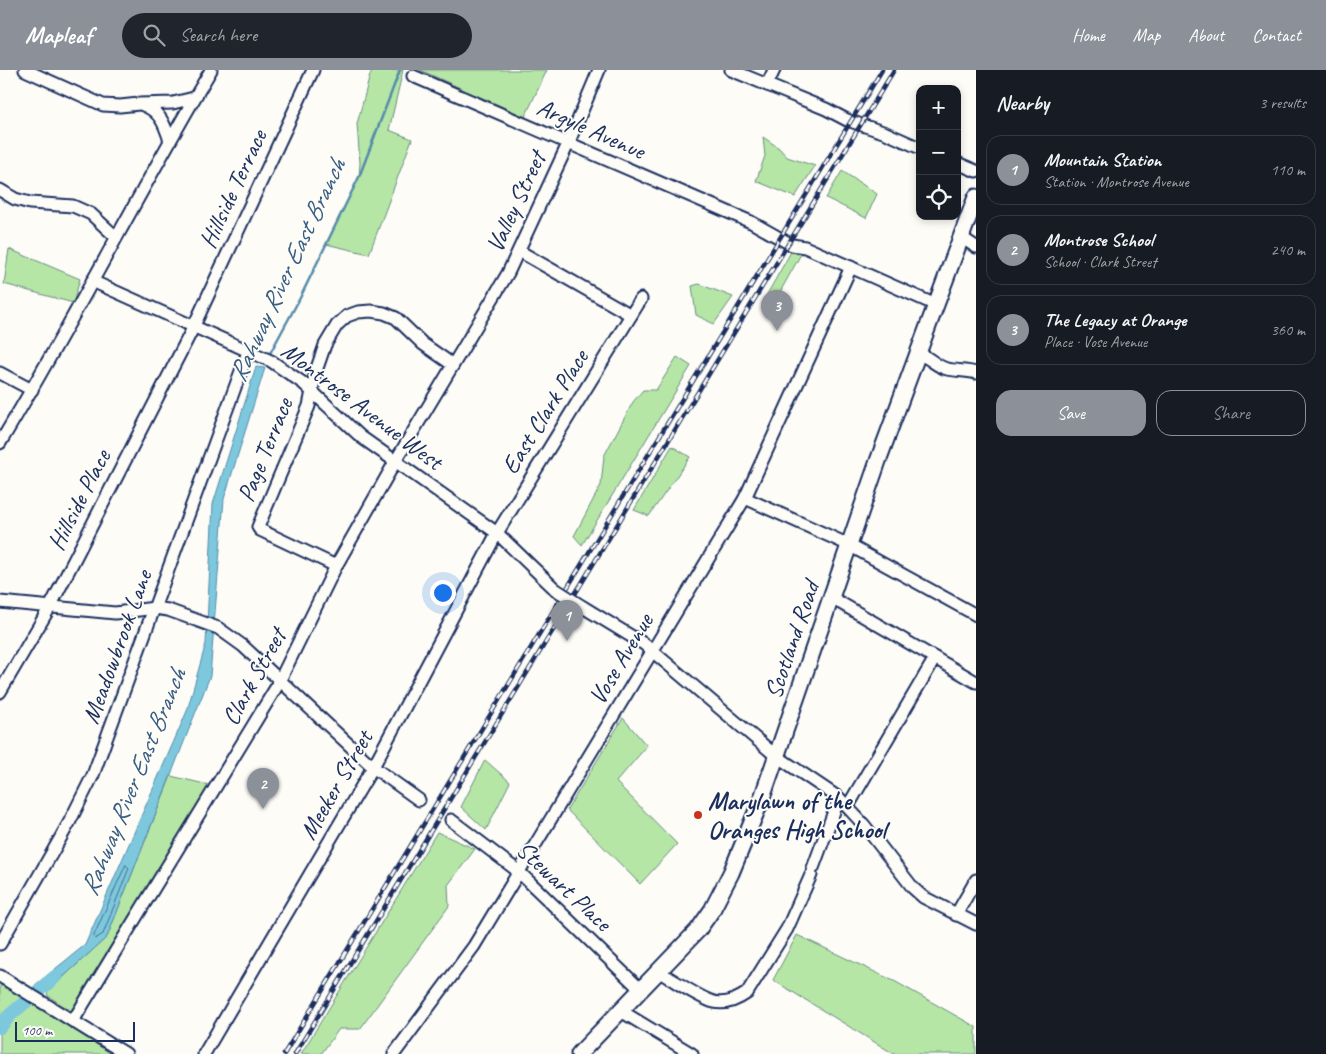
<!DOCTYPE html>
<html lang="en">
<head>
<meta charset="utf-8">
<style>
	:root { --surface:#171b24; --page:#20242c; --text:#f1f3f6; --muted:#9ea1a6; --line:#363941; --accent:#8c9099 }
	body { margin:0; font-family:Caveat,sans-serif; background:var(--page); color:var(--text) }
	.controls { position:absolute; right:15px; top:15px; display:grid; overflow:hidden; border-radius:10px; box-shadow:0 2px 8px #0003 }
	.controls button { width:45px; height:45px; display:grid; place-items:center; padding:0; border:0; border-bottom:1px solid var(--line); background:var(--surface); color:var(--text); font:25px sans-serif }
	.scale { position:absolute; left:15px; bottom:12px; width:120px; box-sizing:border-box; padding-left:5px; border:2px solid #1b2f5e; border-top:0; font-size:14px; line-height:18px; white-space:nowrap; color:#1b2f5e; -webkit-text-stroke:4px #fdfcf7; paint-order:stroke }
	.you { position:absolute; left:442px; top:522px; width:18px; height:18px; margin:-12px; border:4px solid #fff; border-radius:50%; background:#1a73e8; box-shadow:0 0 0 8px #1a73e833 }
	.badge { display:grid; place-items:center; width:32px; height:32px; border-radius:50%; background:var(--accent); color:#fff; font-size:16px; font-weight:700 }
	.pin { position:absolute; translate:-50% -41px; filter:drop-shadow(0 1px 2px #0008) }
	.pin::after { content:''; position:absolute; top:26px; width:18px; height:15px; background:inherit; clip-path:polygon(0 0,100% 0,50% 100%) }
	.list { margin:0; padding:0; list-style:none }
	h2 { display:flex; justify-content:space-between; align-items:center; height:65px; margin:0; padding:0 20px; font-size:21px }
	h2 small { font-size:16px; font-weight:400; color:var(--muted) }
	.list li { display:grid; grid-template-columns:32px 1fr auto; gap:15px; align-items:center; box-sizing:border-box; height:70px; margin:0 10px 10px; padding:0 10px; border:1px solid var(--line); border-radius:15px }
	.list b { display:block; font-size:19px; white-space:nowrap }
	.list p { margin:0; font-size:16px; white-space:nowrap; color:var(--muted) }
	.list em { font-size:16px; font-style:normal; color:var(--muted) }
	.actions { display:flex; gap:10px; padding:15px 20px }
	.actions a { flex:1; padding:11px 0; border:1px solid var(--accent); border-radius:15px; text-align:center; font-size:18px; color:var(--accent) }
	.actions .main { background:var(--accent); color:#fff }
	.icon { flex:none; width:28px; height:28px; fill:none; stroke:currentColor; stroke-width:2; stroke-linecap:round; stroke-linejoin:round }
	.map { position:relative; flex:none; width:976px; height:984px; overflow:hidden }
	header { display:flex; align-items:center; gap:30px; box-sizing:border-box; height:70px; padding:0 25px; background:var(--accent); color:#fff }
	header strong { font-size:24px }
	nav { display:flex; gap:28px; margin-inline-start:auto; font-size:18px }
	.search { width:350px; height:45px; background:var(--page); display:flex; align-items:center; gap:12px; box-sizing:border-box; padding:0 18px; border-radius:28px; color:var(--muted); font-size:19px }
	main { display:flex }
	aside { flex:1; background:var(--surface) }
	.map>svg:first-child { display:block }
</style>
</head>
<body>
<header>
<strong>Mapleaf</strong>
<div class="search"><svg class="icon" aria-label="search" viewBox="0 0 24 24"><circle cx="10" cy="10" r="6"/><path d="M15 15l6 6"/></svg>Search here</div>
<nav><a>Home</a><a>Map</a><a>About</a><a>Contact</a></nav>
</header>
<main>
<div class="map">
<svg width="976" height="984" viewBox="0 0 976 984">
	<rect width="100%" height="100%" fill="#fdfcf7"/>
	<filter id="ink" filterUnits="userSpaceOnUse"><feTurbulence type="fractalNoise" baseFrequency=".02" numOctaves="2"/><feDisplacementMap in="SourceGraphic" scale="10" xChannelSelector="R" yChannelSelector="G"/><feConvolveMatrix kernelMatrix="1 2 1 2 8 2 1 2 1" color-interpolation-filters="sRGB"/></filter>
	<g filter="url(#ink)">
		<!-- green -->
		<g fill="#b6e6a5" stroke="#688a82">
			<path d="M 372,0 L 403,0 L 389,60 L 412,69 L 369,184 L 326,174 L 359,107 L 360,93 L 357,54 L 370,5 Z"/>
			<path d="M 420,0 L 547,0 L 525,47 Z"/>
			<path d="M 763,67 L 779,78 L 787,87 L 815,96 L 795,127 L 756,111 L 765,86 Z"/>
			<path d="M 842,101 L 877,124 L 866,148 L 826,128 Z"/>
			<path d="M 9,179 L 80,209 L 73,233 L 4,214 Z"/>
			<path d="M 792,180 L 801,184 L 775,231 L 765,228 Z"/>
			<path d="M 699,214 L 733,227 L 714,254 L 696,245 L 692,216 Z"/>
			<path d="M 677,287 L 691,296 L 582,475 L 574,466 L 601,415 L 604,386 L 633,332 L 643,320 L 656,320 Z"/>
			<path d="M 672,376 L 690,387 L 649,446 L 634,440 Z"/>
			<path d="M 623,648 L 647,676 L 616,712 L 677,774 L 640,814 L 567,740 Z"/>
			<path d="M 485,690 L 510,712 L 486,760 L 461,737 Z"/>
			<path d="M 171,706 L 209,715 L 73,942 L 48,926 L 47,922 L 107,867 Z"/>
			<path d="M 437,762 L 475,779 L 448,815 L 449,836 L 360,959 L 339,959 L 321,984 L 301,984 Z"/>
			<path d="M 797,865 L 896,912 L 976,957 L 976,984 L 894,984 L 773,910 Z"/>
			<path d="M 0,914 L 112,984 L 0,984 Z"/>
		</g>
		<!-- water -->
		<path fill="#7dc8dc" stroke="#568baa" d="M 256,297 L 265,298 L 224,429 L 210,606 L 107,867 L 47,922 L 35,915 L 85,875 L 187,641 L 206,573 L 213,434 Z"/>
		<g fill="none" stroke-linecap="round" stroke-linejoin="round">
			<!-- shore -->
			<path stroke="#426c90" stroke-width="1" d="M 126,795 L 129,798 L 103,864 L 95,869 L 94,866 Z"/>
			<!-- stream -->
			<path stroke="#568baa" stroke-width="2.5" d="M 268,287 L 300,228 L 359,107 L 400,0"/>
			<!-- river -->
			<path stroke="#7dc8dc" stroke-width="14" d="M 0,957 L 10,945 L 55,907"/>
			<defs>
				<g id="minor">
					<path d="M 25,0 L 103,35 L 120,36 L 139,34 L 173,33 L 194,28"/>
					<path d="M 731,0 L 826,39 L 847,50 L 886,63 L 920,78"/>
					<path d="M 413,6 L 751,152 L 792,175 L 805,177 L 936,235"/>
					<path d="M 767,15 L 774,0"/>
					<path d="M 143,35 C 160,41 165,55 170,71"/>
					<path d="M 957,93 L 976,101"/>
					<path d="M 0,120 L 15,129 L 30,133 L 73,136 L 91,144 L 116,167"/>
					<path d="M 961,167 L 976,177"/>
					<path d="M 519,181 L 631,245"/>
					<path d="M 92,211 L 271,291 L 303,313 L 361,367 L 497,463 L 555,519"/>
					<path d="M 918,283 C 929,287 937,297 947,299 C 957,301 966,300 976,303"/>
					<path d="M 0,303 L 32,320"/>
					<path d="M 0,373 C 74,251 138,123 211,0"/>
					<path d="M 745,428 L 847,474 L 976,545"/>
					<path d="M 336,496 L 260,460 L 258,457 L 309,336 L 316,301 L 325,275 L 337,255 L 347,246 L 358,242 L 371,241 L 384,243 L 396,248 L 423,274 L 453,295"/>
					<path d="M 832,528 L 976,612"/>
					<path d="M 0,532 L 115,543 L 155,538 L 168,540 L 218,558 L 243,576 L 373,697 L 419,730"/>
					<path d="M 583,537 L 644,574 L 775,685 L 839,728 L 864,755 L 913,818 L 923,827 L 976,854"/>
					<path d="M 0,622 L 50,537 L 192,260 L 313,0"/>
					<path d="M 848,736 L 935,588"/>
					<path d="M 451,750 L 518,801 L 641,920"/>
					<path d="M 813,798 L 839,728"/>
					<path d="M 956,845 L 976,810"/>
					<path d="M 0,874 L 69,753 L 93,705 L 248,282"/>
					<path d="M 659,902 C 674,910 699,928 714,932 C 726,935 737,930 747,923 L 787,859 L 811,805"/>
					<path d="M 0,906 L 126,984"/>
					<path d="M 621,941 L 692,984"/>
					<path d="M 73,951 L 277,616 L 336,496 L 395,392 L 508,203 L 568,74 L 599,0"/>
					<path d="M 204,984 L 373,697 L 497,463 L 641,229"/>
					<path d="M 394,984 L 474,876 L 745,428 L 851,197"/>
				</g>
				<path id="major" d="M 579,984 L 698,860 L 712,840 L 731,803 L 762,728 L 878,391 L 976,127"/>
			</defs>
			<!-- minor casing -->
			<use href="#minor" stroke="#1b2f5e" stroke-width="15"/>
			<!-- major casing -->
			<use href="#major" stroke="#1b2f5e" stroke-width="19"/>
			<!-- minor -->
			<use href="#minor" stroke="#fdfcf7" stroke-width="11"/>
			<!-- major -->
			<use href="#major" stroke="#fdfcf7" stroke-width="15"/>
			<defs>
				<g id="rail">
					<path d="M 284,984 L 882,0"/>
					<path d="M 295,984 L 894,0"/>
				</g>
			</defs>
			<!-- rail casing -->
			<use href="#rail" stroke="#1b2f5e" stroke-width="4.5"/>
			<!-- rail -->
			<use href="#rail" stroke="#fdfcf7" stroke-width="2.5" stroke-dasharray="8" stroke-linecap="butt"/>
			<defs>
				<path id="minor-bridge" d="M 555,519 L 583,537"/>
			</defs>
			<!-- minor-bridge casing -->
			<use href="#minor-bridge" stroke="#1b2f5e" stroke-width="15" stroke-linecap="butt"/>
			<!-- minor-bridge -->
			<use href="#minor-bridge" stroke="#fdfcf7" stroke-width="11"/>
		</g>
	</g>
	<!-- markers -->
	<circle fill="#c8321e" stroke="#fdfcf7" stroke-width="2" cx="698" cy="745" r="5"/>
	<g text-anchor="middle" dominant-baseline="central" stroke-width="4" stroke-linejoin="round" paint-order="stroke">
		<!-- street labels -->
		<g font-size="25" fill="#1b2f5e" stroke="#fdfcf7">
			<text transform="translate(591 59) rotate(24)">Argyle Avenue</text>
			<text transform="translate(233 119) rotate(-65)">Hillside Terrace</text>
			<text transform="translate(516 132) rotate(-65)">Valley Street</text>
			<text transform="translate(362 336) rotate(37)">Montrose Avenue West</text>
			<text transform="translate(545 342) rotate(-58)">East Clark Place</text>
			<text transform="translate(265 380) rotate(-68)">Page Terrace</text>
			<text transform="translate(79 430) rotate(-63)">Hillside Place</text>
			<text transform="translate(792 570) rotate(-71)">Scotland Road</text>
			<text transform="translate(117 577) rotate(-70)">Meadowbrook Lane</text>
			<text transform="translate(621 589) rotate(-59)">Vose Avenue</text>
			<text transform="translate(254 607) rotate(-61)">Clark Street</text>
			<text transform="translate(336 715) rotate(-60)">Meeker Street</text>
			<text transform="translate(564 816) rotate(43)">Stewart Place</text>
		</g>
		<!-- poi labels -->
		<g font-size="25" font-weight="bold" fill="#1b2f5e" stroke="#fdfcf7" text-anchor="start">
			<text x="708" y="731">Marylawn of the<tspan x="708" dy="29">Oranges High School</tspan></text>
		</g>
		<!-- water labels -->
		<g font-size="26" font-style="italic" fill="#385d84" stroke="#fdfcf7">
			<text transform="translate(287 200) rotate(-65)">Rahway River East Branch</text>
			<text transform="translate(133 712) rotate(-68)">Rahway River East Branch</text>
		</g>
	</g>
</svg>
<div class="controls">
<button>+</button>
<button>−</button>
<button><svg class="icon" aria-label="locate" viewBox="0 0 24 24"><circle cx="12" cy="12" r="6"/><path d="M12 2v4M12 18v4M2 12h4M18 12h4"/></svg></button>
</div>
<div class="scale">100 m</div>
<div class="you"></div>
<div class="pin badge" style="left:567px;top:571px">1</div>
<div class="pin badge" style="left:263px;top:739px">2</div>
<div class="pin badge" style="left:777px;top:261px">3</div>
</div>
<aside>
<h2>Nearby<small>3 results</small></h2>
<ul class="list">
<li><span class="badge">1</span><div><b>Mountain Station</b><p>Station · Montrose Avenue</p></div><em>110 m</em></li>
<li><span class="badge">2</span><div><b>Montrose School</b><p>School · Clark Street</p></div><em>240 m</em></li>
<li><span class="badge">3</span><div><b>The Legacy at Orange</b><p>Place · Vose Avenue</p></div><em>360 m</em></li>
</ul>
<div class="actions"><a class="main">Save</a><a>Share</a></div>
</aside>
</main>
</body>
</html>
